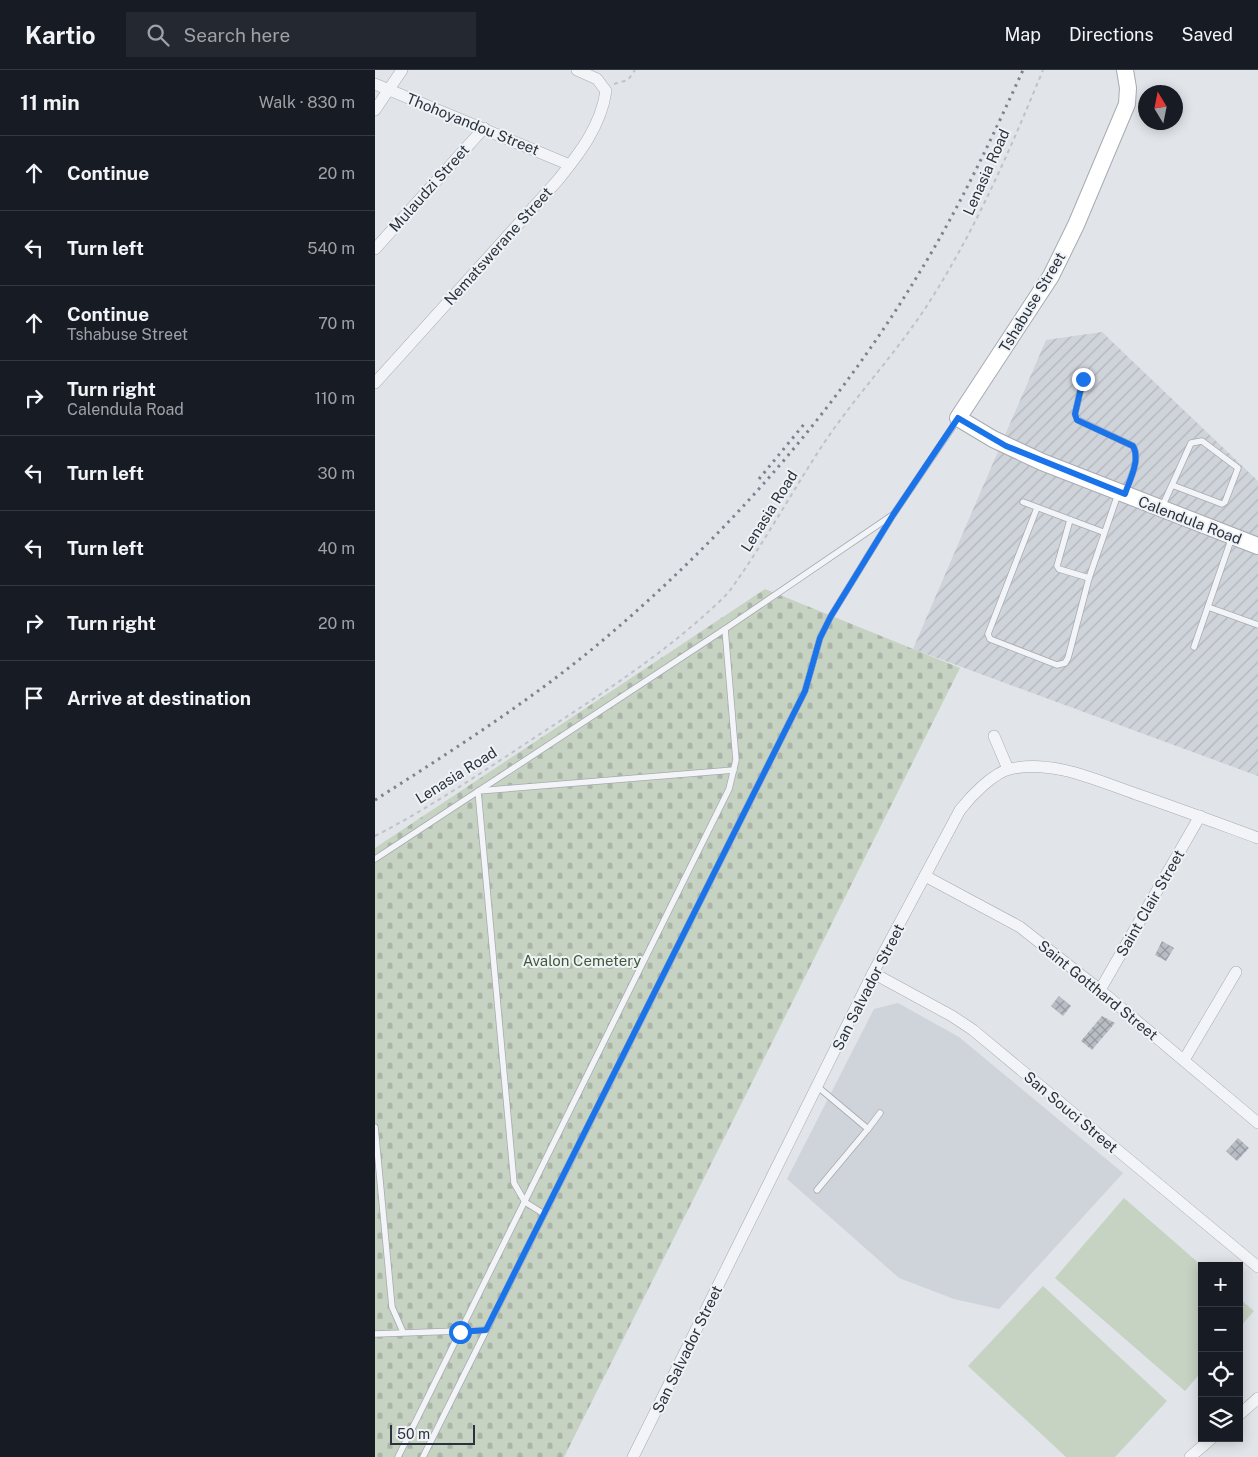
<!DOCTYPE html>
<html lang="en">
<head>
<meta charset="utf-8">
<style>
	:root { --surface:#171b24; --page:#242831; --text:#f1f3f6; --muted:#9ea1a6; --line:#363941 }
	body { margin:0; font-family:"Public Sans",sans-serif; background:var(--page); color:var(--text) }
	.controls { position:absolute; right:15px; bottom:15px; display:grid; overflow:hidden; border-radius:0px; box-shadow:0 2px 12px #0003 }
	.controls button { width:45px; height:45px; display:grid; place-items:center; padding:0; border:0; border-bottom:1px solid var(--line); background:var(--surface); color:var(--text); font:25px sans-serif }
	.compass { position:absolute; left:763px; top:15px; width:45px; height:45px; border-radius:50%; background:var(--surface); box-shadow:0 2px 12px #0003; rotate:350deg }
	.scale { position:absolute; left:15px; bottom:12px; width:85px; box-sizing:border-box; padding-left:5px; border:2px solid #2a323f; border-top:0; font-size:14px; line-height:18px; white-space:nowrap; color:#2a323f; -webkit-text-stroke:4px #f0f3f6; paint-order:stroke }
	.stop { position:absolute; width:15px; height:15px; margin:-11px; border:4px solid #1a73e8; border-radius:50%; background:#fff }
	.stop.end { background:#1a73e8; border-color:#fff; box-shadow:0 1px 5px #0008 }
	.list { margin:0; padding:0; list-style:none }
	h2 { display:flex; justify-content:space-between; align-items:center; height:65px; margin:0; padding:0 20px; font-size:21px }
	h2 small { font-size:16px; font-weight:400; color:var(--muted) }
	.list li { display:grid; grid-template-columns:32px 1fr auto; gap:15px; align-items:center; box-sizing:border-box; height:75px; padding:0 20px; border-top:1px solid var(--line) }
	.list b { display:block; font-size:19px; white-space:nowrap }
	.list p { margin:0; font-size:16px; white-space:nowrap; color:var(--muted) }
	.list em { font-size:16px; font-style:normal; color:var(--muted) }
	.icon { flex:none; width:28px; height:28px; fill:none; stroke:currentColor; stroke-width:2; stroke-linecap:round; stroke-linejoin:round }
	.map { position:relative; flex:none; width:883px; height:1387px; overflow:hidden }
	header { display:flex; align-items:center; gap:30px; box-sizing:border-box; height:70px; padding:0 25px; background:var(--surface); border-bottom:1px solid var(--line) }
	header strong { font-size:24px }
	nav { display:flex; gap:28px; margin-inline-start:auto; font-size:18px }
	.search { width:350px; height:45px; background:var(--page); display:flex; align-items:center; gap:12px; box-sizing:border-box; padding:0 18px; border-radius:0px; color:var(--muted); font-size:19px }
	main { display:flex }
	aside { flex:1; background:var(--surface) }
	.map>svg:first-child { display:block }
</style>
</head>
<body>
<header>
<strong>Kartio</strong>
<div class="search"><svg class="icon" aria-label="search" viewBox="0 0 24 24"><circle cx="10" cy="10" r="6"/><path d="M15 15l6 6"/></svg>Search here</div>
<nav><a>Map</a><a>Directions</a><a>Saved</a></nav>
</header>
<main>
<aside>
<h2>11 min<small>Walk · 830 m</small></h2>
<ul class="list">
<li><svg class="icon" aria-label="ahead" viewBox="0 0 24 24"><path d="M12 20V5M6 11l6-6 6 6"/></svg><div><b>Continue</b></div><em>20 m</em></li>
<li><svg class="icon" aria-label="left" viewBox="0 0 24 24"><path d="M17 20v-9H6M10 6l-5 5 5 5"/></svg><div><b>Turn left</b></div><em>540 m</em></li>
<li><svg class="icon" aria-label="ahead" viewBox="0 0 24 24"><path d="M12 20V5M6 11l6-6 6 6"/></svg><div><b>Continue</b><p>Tshabuse Street</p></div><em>70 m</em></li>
<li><svg class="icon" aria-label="right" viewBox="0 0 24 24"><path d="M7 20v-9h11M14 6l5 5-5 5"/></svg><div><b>Turn right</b><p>Calendula Road</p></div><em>110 m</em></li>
<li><svg class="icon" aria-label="left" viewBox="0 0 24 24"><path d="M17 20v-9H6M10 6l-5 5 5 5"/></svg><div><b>Turn left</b></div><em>30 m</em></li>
<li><svg class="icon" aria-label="left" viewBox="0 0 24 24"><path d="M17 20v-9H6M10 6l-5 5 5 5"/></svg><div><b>Turn left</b></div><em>40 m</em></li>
<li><svg class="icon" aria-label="right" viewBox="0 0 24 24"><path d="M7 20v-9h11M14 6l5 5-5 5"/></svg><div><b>Turn right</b></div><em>20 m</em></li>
<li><svg class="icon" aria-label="arrive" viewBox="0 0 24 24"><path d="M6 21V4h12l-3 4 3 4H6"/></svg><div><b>Arrive at destination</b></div></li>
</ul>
</aside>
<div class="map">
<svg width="883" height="1387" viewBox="0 0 883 1387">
	<defs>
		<pattern id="industrial-furrows" width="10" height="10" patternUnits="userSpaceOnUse" patternTransform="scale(1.25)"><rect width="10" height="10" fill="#cfd3da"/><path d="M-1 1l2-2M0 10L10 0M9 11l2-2" fill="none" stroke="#b2b6bc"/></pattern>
		<pattern id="cemetery-stones" width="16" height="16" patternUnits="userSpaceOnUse" patternTransform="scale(1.25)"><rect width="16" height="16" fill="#c6d2c2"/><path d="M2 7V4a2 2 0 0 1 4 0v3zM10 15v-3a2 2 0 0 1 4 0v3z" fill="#aab5a8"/></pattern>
		<pattern id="building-cross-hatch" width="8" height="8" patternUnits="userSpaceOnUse" patternTransform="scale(1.25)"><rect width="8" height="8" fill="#b8bdc5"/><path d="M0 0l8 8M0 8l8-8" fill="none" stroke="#969aa1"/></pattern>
	</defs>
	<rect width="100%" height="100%" fill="#e1e4e8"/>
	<!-- built -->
	<path fill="#cfd3da" d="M 523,933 L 584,967 L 748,1103 L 624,1239 L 579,1229 L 524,1208 L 412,1109 L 499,939 Z"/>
	<!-- industrial -->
	<path fill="url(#industrial-furrows)" d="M 727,262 L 883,411 L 883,706 L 538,579 L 671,270 Z"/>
	<!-- cemetery -->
	<path fill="url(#cemetery-stones)" d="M 390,519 L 585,598 L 189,1387 L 0,1387 L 0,778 Z"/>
	<!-- pitch -->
	<g fill="#c6d2c2">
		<path d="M 749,1128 L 827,1196 L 827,1301 L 810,1321 L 680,1208 Z"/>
		<path d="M 668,1216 L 792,1331 L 740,1387 L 691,1387 L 593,1296 Z"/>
		<path d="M 864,1228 L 879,1241 L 864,1258 Z"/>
	</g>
	<!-- building -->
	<g fill="url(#building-cross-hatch)">
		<path d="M 787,871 L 799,878 L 791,891 L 780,885 Z"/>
		<path d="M 684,926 L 696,936 L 688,946 L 676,936 Z"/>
		<path d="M 727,946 L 740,953 L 717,980 L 706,971 Z"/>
		<path d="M 863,1068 L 874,1078 L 862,1091 L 851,1081 Z"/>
	</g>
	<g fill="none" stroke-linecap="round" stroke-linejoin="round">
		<defs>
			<g id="lane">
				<path d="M 708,309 L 700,344 L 703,350 L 758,376 C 766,389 755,409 750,422"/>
				<path d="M 648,432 L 728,462"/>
				<path d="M 787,437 L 816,373 L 827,371 L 863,398 L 850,432 L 847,434 L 797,415"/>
				<path d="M 662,438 L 613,564 L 615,569 L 682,595 L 690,593 L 693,588 L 714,508 L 743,424"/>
				<path d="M 695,450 L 682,496 L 684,499 L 714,508"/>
				<path d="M 833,537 L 883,555"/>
				<path d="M 819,577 L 857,467"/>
				<path d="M 0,789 L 350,559 L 516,446"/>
				<path d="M 0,1057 L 17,1237 L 28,1262"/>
				<path d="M 493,1059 L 505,1043"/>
				<path d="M 442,1120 L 493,1059 L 443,1017"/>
				<path d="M 169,1144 L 150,1132 L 139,1113 L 103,721 L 359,700"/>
				<path d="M 0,1264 L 111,1260"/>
				<path d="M 23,1387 L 354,719 L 361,690 L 350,559"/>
				<path d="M 48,1387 L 430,621 L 445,568 L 456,546 L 518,445 L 583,349"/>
			</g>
			<g id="street">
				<path d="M 0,14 L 195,95"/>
				<path d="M 0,40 L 27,0"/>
				<path d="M 0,179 L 109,58"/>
				<path d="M 0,313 L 183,110 C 204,84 226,56 231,21 L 222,9 L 202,0"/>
				<path d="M 619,666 L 633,699"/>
				<path d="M 550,806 L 645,857 L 725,920 L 883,1053"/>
				<path d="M 498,903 L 577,946 L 598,960 L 883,1197"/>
				<path d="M 725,920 L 825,746"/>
				<path d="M 809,990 L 861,902"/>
				<path d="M 864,1345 L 883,1328"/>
				<path d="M 258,1387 L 498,903 L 585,740 C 596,726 618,703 635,699 C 677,689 721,710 761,724 C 802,738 842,753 883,768"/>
				<path d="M 815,1387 L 837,1368"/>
			</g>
			<path id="secondary" d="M 750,0 L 753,18 L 752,34 L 701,155 L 676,206 L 583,348 L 618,369 L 667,392 L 883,476"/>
		</defs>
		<!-- lane casing -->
		<use href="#lane" stroke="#a6abb2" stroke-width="7"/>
		<!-- street casing -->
		<use href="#street" stroke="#a6abb2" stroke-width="12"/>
		<!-- secondary casing -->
		<use href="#secondary" stroke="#a6abb2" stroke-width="18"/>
		<!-- path -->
		<g stroke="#bfc2c7" stroke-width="2" stroke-dasharray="4 4" stroke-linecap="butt">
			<path d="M 239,14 L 253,10 L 260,0"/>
			<path d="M 0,766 C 56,737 109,701 162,666 C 228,623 297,579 353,523 C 389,474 417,421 451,370 C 483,323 522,282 553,234 C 600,161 635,80 668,0"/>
		</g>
		<!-- lane -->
		<use href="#lane" stroke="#f3f4f7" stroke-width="5.5"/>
		<!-- street -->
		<use href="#street" stroke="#f3f4f7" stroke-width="11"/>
		<!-- secondary -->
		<use href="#secondary" stroke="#fff" stroke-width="16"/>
		<!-- rail -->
		<g stroke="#7b8391" stroke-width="3" stroke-dasharray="2.5 5" stroke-linecap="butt">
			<path d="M 384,409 L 430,353"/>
			<path d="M 0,730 C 75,682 152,633 221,576 C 349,469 460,343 546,200 C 585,136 617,68 648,0"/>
		</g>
	</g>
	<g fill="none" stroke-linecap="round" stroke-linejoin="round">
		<!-- route -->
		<path stroke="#1a73e8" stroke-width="6" d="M 85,1262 L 111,1260 L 430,621 L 445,568 L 456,546 L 518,445 L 583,348 L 631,376 L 750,424 C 754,411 766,390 758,376 L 702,350 L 700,344 L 708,309"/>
	</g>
	<g text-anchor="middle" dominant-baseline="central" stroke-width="4" stroke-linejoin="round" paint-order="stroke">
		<!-- street labels -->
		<g font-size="15" fill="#2a323f" stroke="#f0f3f6">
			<text transform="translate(98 54) rotate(22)">Thohoyandou Street</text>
			<text transform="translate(611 102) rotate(-66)">Lenasia Road</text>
			<text transform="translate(54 118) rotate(-48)">Mulaudzi Street</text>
			<text transform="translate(123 176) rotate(-48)">Nematswerane Street</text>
			<text transform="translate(657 232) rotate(-59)">Tshabuse Street</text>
			<text transform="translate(394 441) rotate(-58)">Lenasia Road</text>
			<text transform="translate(815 450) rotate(21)">Calendula Road</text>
			<text transform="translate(81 705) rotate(-32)">Lenasia Road</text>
			<text transform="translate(775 833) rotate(-60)">Saint Clair Street</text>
			<text transform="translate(493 917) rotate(-63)">San Salvador Street</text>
			<text transform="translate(723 920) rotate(39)">Saint Gotthard Street</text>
			<text transform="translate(696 1042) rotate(40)">San Souci Street</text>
			<text transform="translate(312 1279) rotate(-64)">San Salvador Street</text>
		</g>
		<!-- park labels -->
		<g font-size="15" fill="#3f5939" stroke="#f0f3f6">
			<text x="207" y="890">Avalon Cemetery</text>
		</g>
	</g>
</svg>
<div class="controls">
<button>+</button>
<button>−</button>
<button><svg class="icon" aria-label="locate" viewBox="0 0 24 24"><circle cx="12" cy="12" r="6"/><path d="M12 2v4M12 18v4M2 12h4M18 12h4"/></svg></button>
<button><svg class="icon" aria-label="layers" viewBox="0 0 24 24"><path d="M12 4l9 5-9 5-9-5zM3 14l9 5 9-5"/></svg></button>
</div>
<svg class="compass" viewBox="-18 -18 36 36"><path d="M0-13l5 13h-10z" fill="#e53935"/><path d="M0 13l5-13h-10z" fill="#9ea1a6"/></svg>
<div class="scale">50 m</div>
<div class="stop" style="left:85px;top:1262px"></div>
<div class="stop end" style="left:708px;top:309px"></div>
</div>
</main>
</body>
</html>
